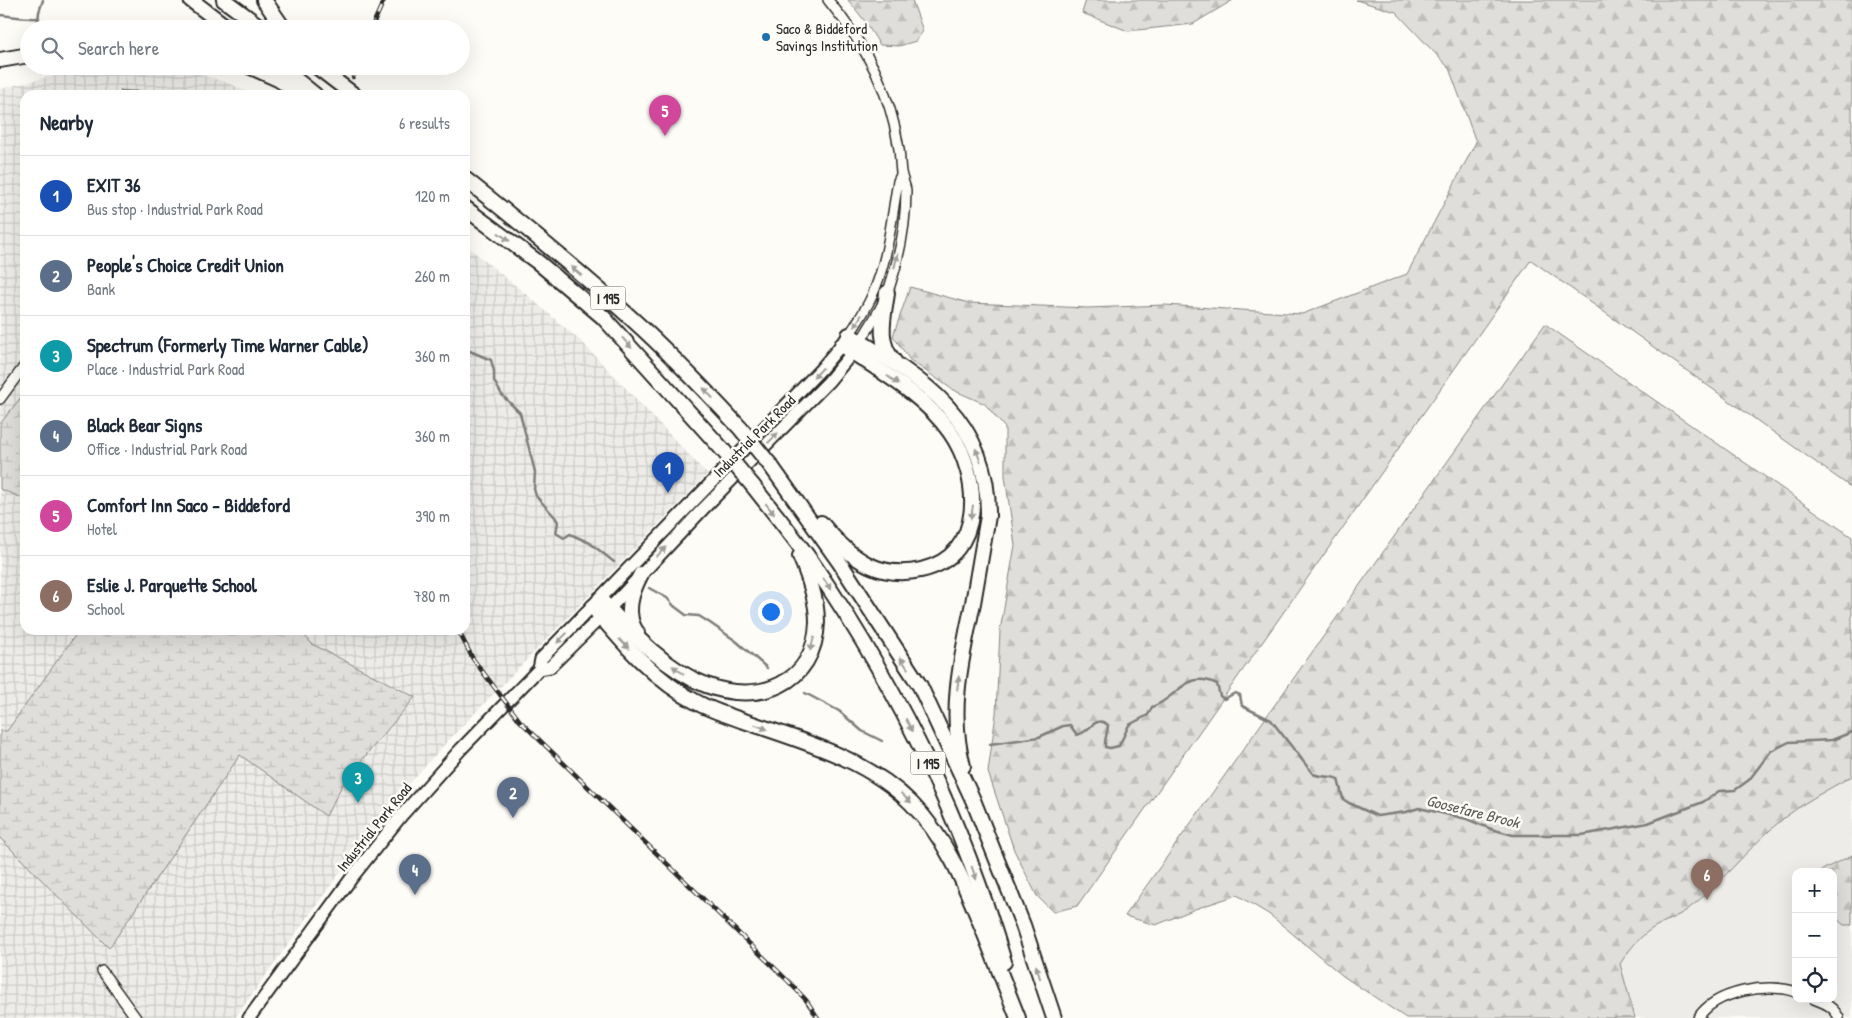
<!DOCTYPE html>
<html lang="en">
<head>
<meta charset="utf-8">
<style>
	:root { --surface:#fff; --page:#f2f2f3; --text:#1f2937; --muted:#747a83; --line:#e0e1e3; --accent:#1f6fb2 }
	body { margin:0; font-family:"Patrick Hand",sans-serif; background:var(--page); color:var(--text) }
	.controls { position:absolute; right:15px; bottom:15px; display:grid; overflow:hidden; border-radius:10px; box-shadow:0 5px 20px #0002 }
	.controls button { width:45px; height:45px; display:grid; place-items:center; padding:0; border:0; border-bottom:1px solid var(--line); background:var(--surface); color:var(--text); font:25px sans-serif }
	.you { position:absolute; left:770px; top:611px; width:18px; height:18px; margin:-12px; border:4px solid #fff; border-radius:50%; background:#1a73e8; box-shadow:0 0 0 8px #1a73e833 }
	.badge { display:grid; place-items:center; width:32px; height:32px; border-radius:50%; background:var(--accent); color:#fff; font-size:16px; font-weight:700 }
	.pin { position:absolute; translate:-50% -41px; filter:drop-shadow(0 1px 2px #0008) }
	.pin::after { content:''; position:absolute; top:26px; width:18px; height:15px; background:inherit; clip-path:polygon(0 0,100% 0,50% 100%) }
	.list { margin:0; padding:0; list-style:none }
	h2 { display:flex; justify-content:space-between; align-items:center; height:65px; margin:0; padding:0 20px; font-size:21px }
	h2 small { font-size:16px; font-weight:400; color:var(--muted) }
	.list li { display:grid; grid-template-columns:32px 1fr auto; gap:15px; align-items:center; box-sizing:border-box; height:80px; padding:0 20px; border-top:1px solid var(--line) }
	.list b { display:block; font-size:19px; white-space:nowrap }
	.list p { margin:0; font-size:16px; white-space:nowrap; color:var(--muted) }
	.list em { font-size:16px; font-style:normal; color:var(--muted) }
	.icon { flex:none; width:28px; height:28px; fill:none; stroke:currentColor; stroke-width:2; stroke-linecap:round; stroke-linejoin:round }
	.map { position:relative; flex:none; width:1852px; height:1018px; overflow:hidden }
	.search { position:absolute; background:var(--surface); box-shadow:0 5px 20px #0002; left:20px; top:20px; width:450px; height:55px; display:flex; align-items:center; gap:12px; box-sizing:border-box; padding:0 18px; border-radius:28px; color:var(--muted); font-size:19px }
	.panel { position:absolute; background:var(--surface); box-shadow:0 5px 20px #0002; left:20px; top:90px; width:450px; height:545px; border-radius:15px }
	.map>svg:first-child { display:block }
</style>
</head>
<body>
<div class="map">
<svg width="1852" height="1018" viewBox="0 0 1852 1018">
	<defs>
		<pattern id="industrial-grid" width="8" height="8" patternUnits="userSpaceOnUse" patternTransform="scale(1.25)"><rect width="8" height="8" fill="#edece8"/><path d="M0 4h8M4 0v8" fill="none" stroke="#cbcbc7"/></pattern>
		<pattern id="forest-firs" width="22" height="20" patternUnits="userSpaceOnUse" patternTransform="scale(1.25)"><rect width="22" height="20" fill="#dfdeda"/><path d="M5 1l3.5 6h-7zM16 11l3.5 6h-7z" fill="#c0bfbb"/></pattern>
		<pattern id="wetland-marsh" width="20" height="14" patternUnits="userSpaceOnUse" patternTransform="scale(1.25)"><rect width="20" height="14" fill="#dfdeda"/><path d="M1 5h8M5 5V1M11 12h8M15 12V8" fill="none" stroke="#c0bfbb"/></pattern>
	</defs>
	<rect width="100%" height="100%" fill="#fdfcf7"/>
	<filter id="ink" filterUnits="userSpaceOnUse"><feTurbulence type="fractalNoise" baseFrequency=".02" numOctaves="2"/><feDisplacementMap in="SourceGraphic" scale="10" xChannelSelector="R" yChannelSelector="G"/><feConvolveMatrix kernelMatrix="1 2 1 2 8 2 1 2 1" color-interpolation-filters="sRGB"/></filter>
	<g filter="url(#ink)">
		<!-- built -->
		<path fill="#edece8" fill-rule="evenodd" d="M 1852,751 L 1852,1018 L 1559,1018 L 1574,928 ZM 1796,872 L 1833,872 L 1833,999 L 1796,999 Z"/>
		<!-- industrial -->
		<path fill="url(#industrial-grid)" d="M 92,66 L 147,66 L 193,72 L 231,84 L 252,95 L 25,95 L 25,630 L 465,630 L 465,245 L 526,294 L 584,344 L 707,474 L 445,744 L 383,813 L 235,1018 L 0,1018 L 0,89 Z"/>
		<!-- forest -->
		<g fill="url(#forest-firs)" stroke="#858482">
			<path d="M 848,0 L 912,0 L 923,31 L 916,41 L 899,46 L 880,45 L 864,20 Z"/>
			<path d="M 1086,0 L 1233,0 L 1193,24 L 1128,31 L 1082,13 Z"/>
			<path d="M 1356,0 L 1852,0 L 1852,488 L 1531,260 L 1077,906 L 1053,912 L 1037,896 L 1014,850 L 988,772 L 996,714 L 1000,631 L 1015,545 L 1005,476 L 1005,428 L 985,404 L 953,390 L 910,360 L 893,336 L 910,287 L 969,303 L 1088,308 L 1165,305 L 1302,314 L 1407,274 L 1476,142 L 1449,68 L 1396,12 Z"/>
			<path d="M 1545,324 L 1852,537 L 1852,776 C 1827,790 1800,804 1778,823 C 1746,850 1721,884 1687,910 C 1677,917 1664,921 1653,928 C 1640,936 1628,951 1620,964 L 1635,1018 L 1406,1018 L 1343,976 L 1270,915 L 1237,895 L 1195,909 L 1156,925 L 1125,916 Z"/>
			<path d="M 1852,855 L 1852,925 L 1844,925 L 1833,916 L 1833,872 L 1818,872 Z"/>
		</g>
		<!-- wetland -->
		<g fill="url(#wetland-marsh)" stroke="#858482">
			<path d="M 25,392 L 25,499 L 0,489 L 0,424 Z"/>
			<path d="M 79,630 L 300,630 L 312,644 L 415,697 L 345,780 L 326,816 L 240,755 L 109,948 L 0,838 L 0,731 L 7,731 Z"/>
		</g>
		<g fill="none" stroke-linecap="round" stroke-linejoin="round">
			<!-- stream -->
			<g stroke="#7e7d7b" stroke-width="2.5">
				<path d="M 43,0 L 39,12 L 38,21 L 44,26"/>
				<path d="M 0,15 C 13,16 26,19 39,18"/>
				<path d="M 121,91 C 134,93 147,90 158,95"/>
				<path d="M 465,349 L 491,360 L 494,371 L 494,381 L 502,395 L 520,413 L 535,472 L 534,489 L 536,496 L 555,517 L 558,522 L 556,533 L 564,538 L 570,534 L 590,543 L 614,562"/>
				<path d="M 649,588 L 667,598 L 674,606 L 686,615 L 699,616 L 710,623 L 736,641 L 767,668"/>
				<path d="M 805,693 L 839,711 L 862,731 L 882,741"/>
				<path d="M 990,744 L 1039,737 L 1063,726 L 1070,725 L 1077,735 C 1090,733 1094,714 1108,725 C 1108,733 1104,738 1105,747 L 1110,748 L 1119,746 L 1129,725 L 1148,715 L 1152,707 C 1178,698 1185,669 1217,684 L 1220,696 L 1224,699 L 1235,693 L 1240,695 L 1242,706 L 1271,720 L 1313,774 C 1322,778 1330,775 1338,779 L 1343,799 L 1349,803 L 1377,816 L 1406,812 L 1419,808 L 1467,819 L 1491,829 L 1513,835 L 1582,835 L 1648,823 L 1703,802 L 1719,791 L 1735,790 L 1749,780 L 1771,751 L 1789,742 L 1832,740 L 1852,732"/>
			</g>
			<defs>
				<g id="minor">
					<path d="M 828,0 C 866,46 890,90 899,149 C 900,157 900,165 901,172 C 902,179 905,184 906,190 C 906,224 899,260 888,292 C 881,310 868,329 858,345"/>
					<path d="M 849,335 C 857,323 865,311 871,298 C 888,262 891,221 898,181 L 901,175"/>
					<path d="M 0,399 L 25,365"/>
					<path d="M 102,971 L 136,1018"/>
					<path d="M 1814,999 C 1825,1003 1834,1007 1839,1018"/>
					<path d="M 1698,1018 C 1715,991 1768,982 1796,992"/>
				</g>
				<g id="major">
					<path d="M 539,669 L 550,667 L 609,609 L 702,510 L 828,382 L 853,352"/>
					<path d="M 249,1018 L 353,876 L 401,816 L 461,749 L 539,669 L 541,659 L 821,369 L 847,338"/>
				</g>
				<g id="highway">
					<path d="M 191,0 L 229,29"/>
					<path d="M 224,0 L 263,29"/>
					<path d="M 264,0 L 284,29"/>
					<path d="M 0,60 L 29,55"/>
					<path d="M 249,66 L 278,79 L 303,95"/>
					<path d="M 279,66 L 315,95"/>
					<path d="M 316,66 L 354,95"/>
					<path d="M 465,179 C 522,224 578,270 631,318 C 670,353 706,391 741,429"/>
					<path d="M 465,208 L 539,263 L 603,317 L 722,449"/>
					<path d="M 887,293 C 884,316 876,342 894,361"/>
					<path d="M 849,335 C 924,380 989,419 988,516 C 983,545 978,574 973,603 C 962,656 948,711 963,766"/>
					<path d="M 771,466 L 840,563 L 920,686 L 973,800 L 1023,925 L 1054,1018"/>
					<path d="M 753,486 C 774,513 796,539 815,567 C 898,688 963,822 1004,962"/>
					<path d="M 821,523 C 834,539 850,556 869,565 C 886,573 903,574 921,570 C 986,556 981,476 950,432 C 924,395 880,371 842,345"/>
					<path d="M 600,599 C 630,631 664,669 706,685 C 758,705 815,685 817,622 C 817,599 809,577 800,556"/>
					<path d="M 593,607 C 623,643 655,681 698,703 C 713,711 730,716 747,722 C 805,742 867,759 911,803 C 946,838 964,882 982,927 C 994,957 1006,988 1018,1018"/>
					<path d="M 637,633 C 624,614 631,593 641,574"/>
				</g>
			</defs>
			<!-- minor casing -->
			<use href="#minor" stroke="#2b2b2b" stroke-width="12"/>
			<!-- major casing -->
			<use href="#major" stroke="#2b2b2b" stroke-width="15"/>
			<!-- highway casing -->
			<use href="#highway" stroke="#2b2b2b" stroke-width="18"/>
			<!-- minor -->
			<use href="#minor" stroke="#fdfcf7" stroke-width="9"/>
			<!-- major -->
			<use href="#major" stroke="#fdfcf7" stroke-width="11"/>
			<!-- highway -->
			<use href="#highway" stroke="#fdfcf7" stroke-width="14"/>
			<defs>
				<g id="rail">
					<path d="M 371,29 L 384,0"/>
					<path d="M 353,77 L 356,66"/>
					<path d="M 458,630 L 473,659 L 520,721 L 789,982 L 806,1000 L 818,1018"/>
				</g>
			</defs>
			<!-- rail casing -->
			<use href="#rail" stroke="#2b2b2b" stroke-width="4.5"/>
			<!-- rail -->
			<use href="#rail" stroke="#fdfcf7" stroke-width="2.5" stroke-dasharray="8" stroke-linecap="butt"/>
			<defs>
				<g id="highway-bridge">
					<path d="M 741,429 L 771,466"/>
					<path d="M 722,449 L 753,486"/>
				</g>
			</defs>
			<!-- highway-bridge casing -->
			<use href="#highway-bridge" stroke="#2b2b2b" stroke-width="18" stroke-linecap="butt"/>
			<!-- highway-bridge -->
			<use href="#highway-bridge" stroke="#fdfcf7" stroke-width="14"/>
		</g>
		<!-- one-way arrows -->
		<defs><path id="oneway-solid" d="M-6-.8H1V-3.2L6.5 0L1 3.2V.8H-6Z" transform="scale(1.25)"/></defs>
		<g fill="#9e9e9b">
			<use href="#oneway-solid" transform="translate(504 237) rotate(36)"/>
			<use href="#oneway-solid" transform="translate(896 261) rotate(-76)"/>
			<use href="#oneway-solid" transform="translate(576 271) rotate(-140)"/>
			<use href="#oneway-solid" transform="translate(858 321) rotate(121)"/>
			<use href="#oneway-solid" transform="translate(627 343) rotate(48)"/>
			<use href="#oneway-solid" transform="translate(818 373) rotate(133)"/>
			<use href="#oneway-solid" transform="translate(893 380) rotate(35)"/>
			<use href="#oneway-solid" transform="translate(708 393) rotate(-133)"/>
			<use href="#oneway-solid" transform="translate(773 438) rotate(-45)"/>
			<use href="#oneway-solid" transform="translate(978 455) rotate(-111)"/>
			<use href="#oneway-solid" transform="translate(770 509) rotate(52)"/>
			<use href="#oneway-solid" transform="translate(972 512) rotate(98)"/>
			<use href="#oneway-solid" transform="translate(661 552) rotate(-46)"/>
			<use href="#oneway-solid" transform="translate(827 584) rotate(57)"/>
			<use href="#oneway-solid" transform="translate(562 638) rotate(135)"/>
			<use href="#oneway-solid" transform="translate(624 644) rotate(46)"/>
			<use href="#oneway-solid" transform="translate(812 644) rotate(106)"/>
			<use href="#oneway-solid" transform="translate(904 663) rotate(-124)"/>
			<use href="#oneway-solid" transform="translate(678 670) rotate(-145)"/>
			<use href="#oneway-solid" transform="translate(958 683) rotate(-83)"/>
			<use href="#oneway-solid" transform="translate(909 725) rotate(63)"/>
			<use href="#oneway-solid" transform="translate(761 727) rotate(20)"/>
			<use href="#oneway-solid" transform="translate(906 798) rotate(43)"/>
			<use href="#oneway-solid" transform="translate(974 873) rotate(70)"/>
			<use href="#oneway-solid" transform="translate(1038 972) rotate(-108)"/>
		</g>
	</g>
	<!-- markers -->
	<circle fill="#1f6fb2" stroke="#fdfcf7" stroke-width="2" cx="766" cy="37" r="5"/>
	<g text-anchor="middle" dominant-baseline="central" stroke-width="5" stroke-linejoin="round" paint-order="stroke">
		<!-- shield labels -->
		<g fill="#fdfcf7" stroke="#6a6a68" stroke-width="1">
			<rect x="590.5" y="286.5" width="35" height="23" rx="4"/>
			<rect x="910.5" y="751.5" width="35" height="23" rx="4"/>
		</g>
		<g font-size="14" font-weight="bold" fill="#2b2b2b">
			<text x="608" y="298">I 195</text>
			<text x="928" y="763">I 195</text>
		</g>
		<!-- poi labels -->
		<g font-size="15" fill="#2b2b2b" stroke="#fdfcf7" text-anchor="start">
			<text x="776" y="28">Saco &amp; Biddeford<tspan x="776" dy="17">Savings Institution</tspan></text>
		</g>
		<!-- street labels -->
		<g font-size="15" fill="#2b2b2b" stroke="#fdfcf7">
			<text transform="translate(754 436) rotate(-45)">Industrial Park Road</text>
			<text transform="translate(374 827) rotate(-51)">Industrial Park Road</text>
		</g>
		<!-- water labels -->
		<g font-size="16" font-style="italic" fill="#5b5b5a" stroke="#fdfcf7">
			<text transform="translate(1473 811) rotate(14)">Goosefare Brook</text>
		</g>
	</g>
</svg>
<div class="controls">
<button>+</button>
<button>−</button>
<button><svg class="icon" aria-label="locate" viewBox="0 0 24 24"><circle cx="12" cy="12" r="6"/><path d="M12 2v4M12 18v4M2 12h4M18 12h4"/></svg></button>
</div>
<div class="you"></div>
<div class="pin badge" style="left:668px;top:493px;background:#1a4fb4">1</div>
<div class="pin badge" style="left:513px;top:818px;background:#5c6f8a">2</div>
<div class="pin badge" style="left:358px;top:803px;background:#0f9aa8">3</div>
<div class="pin badge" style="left:415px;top:895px;background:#5c6f8a">4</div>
<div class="pin badge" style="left:665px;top:136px;background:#d1479c">5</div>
<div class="pin badge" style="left:1707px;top:900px;background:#8d6e63">6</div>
<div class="search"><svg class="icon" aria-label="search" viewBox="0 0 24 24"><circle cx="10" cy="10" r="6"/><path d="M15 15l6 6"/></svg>Search here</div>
<section class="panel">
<h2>Nearby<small>6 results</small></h2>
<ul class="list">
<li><span class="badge" style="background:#1a4fb4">1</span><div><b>EXIT 36</b><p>Bus stop · Industrial Park Road</p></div><em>120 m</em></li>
<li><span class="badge" style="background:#5c6f8a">2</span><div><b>People's Choice Credit Union</b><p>Bank</p></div><em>260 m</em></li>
<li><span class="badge" style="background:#0f9aa8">3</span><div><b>Spectrum (Formerly Time Warner Cable)</b><p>Place · Industrial Park Road</p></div><em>360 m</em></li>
<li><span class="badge" style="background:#5c6f8a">4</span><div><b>Black Bear Signs</b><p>Office · Industrial Park Road</p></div><em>360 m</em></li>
<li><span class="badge" style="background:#d1479c">5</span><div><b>Comfort Inn Saco - Biddeford</b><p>Hotel</p></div><em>390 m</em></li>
<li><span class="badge" style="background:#8d6e63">6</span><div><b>Eslie J. Parquette School</b><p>School</p></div><em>780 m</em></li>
</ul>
</section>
</div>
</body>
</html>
